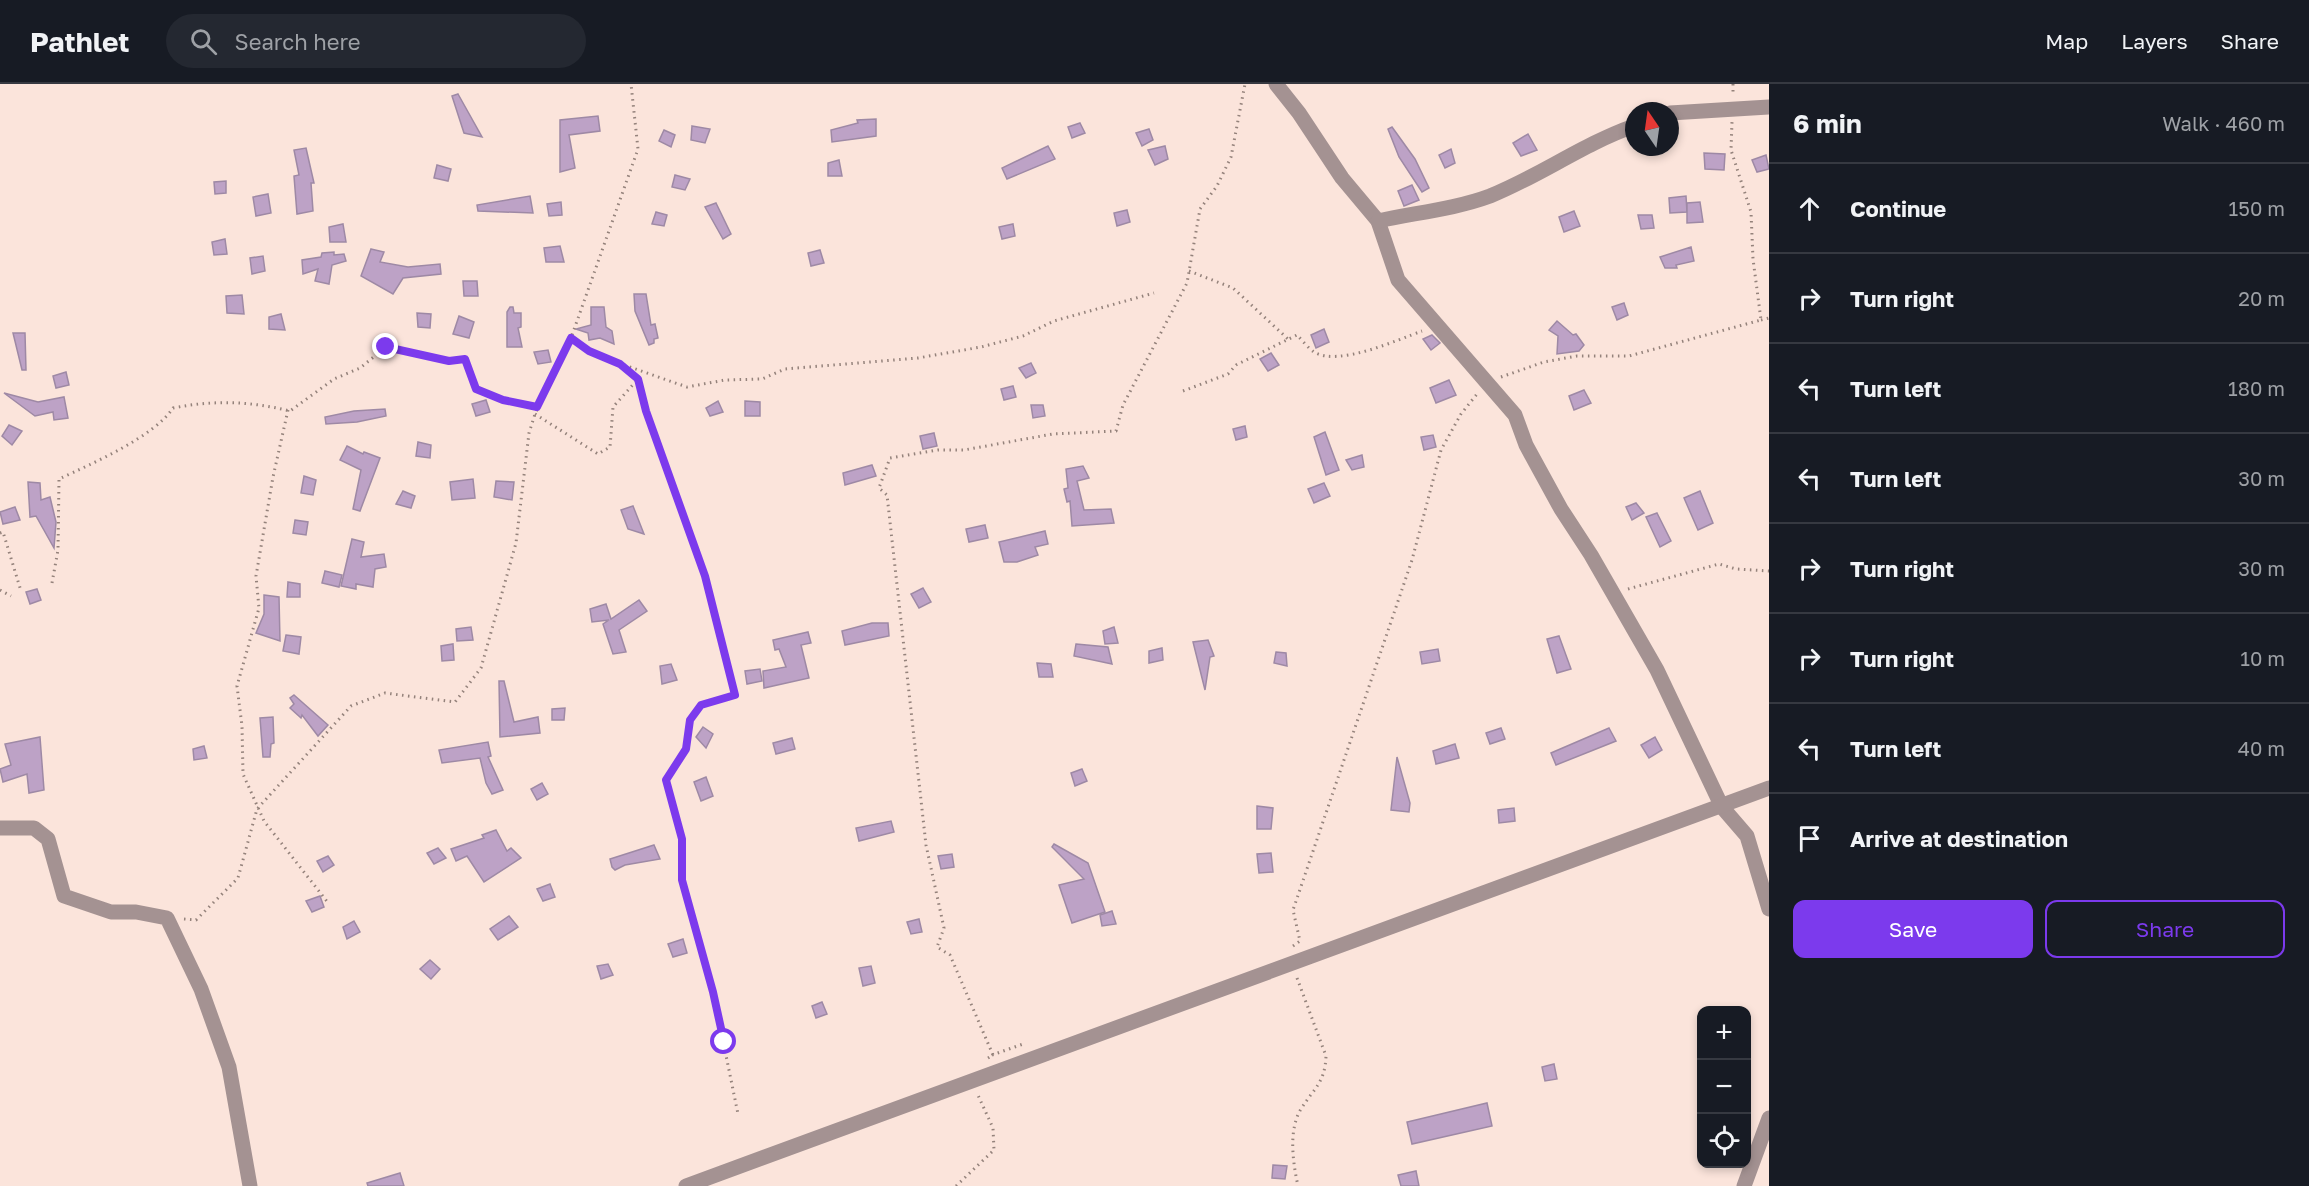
<!DOCTYPE html>
<html lang="en">
<head>
<meta charset="utf-8">
<style>
	:root { --surface:#171b24; --page:#242831; --text:#f1f3f6; --muted:#9ea1a6; --line:#363941; --accent:#7c3aed }
	body { margin:0; font-family:"Golos Text",sans-serif; background:var(--page); color:var(--text) }
	.controls { position:absolute; right:18px; bottom:18px; display:grid; overflow:hidden; border-radius:12px; box-shadow:0 3px 9px #0003 }
	.controls button { width:54px; height:54px; display:grid; place-items:center; padding:0; border:0; border-bottom:2px solid var(--line); background:var(--surface); color:var(--text); font:30px sans-serif }
	.compass { position:absolute; left:1625px; top:18px; width:54px; height:54px; border-radius:50%; background:var(--surface); box-shadow:0 3px 9px #0003; rotate:347deg }
	.stop { position:absolute; width:18px; height:18px; margin:-14px; border:4px solid #7c3aed; border-radius:50%; background:#fff }
	.stop.end { background:#7c3aed; border-color:#fff; box-shadow:0 2px 6px #0008 }
	.list { margin:0; padding:0; list-style:none }
	h2 { display:flex; justify-content:space-between; align-items:center; height:78px; margin:0; padding:0 24px; font-size:26px }
	h2 small { font-size:20px; font-weight:400; color:var(--muted) }
	.list li { display:grid; grid-template-columns:39px 1fr auto; gap:18px; align-items:center; box-sizing:border-box; height:90px; padding:0 24px; border-top:2px solid var(--line) }
	.list b { display:block; font-size:22px; white-space:nowrap }
	.list em { font-size:20px; font-style:normal; color:var(--muted) }
	.actions { display:flex; gap:12px; padding:18px 24px }
	.actions a { flex:1; padding:14px 0; border:2px solid var(--accent); border-radius:12px; text-align:center; font-size:21px; color:var(--accent) }
	.actions .main { background:var(--accent); color:#fff }
	.icon { flex:none; width:33px; height:33px; fill:none; stroke:currentColor; stroke-width:2; stroke-linecap:round; stroke-linejoin:round }
	.map { position:relative; flex:none; width:1769px; height:1102px; overflow:hidden }
	header { display:flex; align-items:center; gap:36px; box-sizing:border-box; height:84px; padding:0 30px; background:var(--surface); border-bottom:2px solid var(--line) }
	header strong { font-size:28px }
	nav { display:flex; gap:33px; margin-inline-start:auto; font-size:21px }
	.search { width:420px; height:54px; background:var(--page); display:flex; align-items:center; gap:15px; box-sizing:border-box; padding:0 21px; border-radius:33px; color:var(--muted); font-size:22px }
	main { display:flex }
	aside { flex:1; background:var(--surface) }
	.map>svg:first-child { display:block }
</style>
</head>
<body>
<header>
<strong>Pathlet</strong>
<div class="search"><svg class="icon" aria-label="search" viewBox="0 0 24 24"><circle cx="10" cy="10" r="6"/><path d="M15 15l6 6"/></svg>Search here</div>
<nav><a>Map</a><a>Layers</a><a>Share</a></nav>
</header>
<main>
<div class="map">
<svg width="1769" height="1102" viewBox="0 0 1769 1102">
	<rect width="100%" height="100%" fill="#fbe4db"/>
	<!-- building -->
	<g fill="#bda2c6" stroke="#9e89a5" stroke-width="1.5">
		<path d="M 458,10 L 482,53 L 464,49 L 452,12 Z"/>
		<path d="M 598,32 L 600,47 L 569,51 L 575,84 L 560,88 L 560,36 Z"/>
		<path d="M 876,35 L 876,52 L 832,58 L 831,46 L 858,39 L 857,36 Z"/>
		<path d="M 1080,39 L 1085,49 L 1072,54 L 1068,43 Z"/>
		<path d="M 692,42 L 710,45 L 705,59 L 691,56 Z"/>
		<path d="M 1392,43 L 1415,75 L 1429,104 L 1422,108 L 1399,73 L 1388,45 Z"/>
		<path d="M 1149,45 L 1153,56 L 1142,62 L 1136,49 Z"/>
		<path d="M 664,46 L 675,51 L 671,63 L 659,57 Z"/>
		<path d="M 1528,50 L 1537,66 L 1521,72 L 1513,59 Z"/>
		<path d="M 1048,62 L 1055,75 L 1007,95 L 1002,84 Z"/>
		<path d="M 1165,62 L 1168,75 L 1155,81 L 1148,66 Z"/>
		<path d="M 306,64 L 314,99 L 311,99 L 313,127 L 297,130 L 294,92 L 299,91 L 294,66 Z"/>
		<path d="M 1451,65 L 1455,79 L 1445,84 L 1439,71 Z"/>
		<path d="M 1704,69 L 1725,70 L 1724,86 L 1705,85 Z"/>
		<path d="M 1766,71 L 1769,85 L 1757,88 L 1752,76 Z"/>
		<path d="M 839,76 L 842,92 L 828,92 L 828,79 Z"/>
		<path d="M 437,81 L 451,85 L 448,97 L 434,94 Z"/>
		<path d="M 675,91 L 690,95 L 685,106 L 672,103 Z"/>
		<path d="M 226,97 L 226,109 L 215,110 L 214,98 Z"/>
		<path d="M 1412,101 L 1419,116 L 1404,122 L 1398,107 Z"/>
		<path d="M 268,110 L 271,129 L 256,132 L 253,113 Z"/>
		<path d="M 530,112 L 533,129 L 478,127 L 477,121 Z"/>
		<path d="M 1686,112 L 1687,128 L 1670,129 L 1669,114 Z"/>
		<path d="M 561,118 L 562,131 L 549,132 L 547,120 Z"/>
		<path d="M 1700,118 L 1703,138 L 1687,139 L 1687,119 Z"/>
		<path d="M 716,119 L 731,150 L 723,155 L 705,123 Z"/>
		<path d="M 1127,126 L 1130,138 L 1117,142 L 1114,129 Z"/>
		<path d="M 1574,127 L 1580,142 L 1564,148 L 1559,133 Z"/>
		<path d="M 656,128 L 667,131 L 664,142 L 652,140 Z"/>
		<path d="M 1638,131 L 1652,131 L 1654,144 L 1641,145 Z"/>
		<path d="M 343,140 L 346,158 L 330,158 L 329,143 Z"/>
		<path d="M 1013,140 L 1015,152 L 1002,155 L 999,143 Z"/>
		<path d="M 225,155 L 227,170 L 214,171 L 212,158 Z"/>
		<path d="M 560,162 L 564,178 L 546,178 L 544,164 Z"/>
		<path d="M 1691,163 L 1694,177 L 1676,181 L 1677,184 L 1665,184 L 1660,173 Z"/>
		<path d="M 371,165 L 384,168 L 380,178 L 408,183 L 440,180 L 441,190 L 403,194 L 393,210 L 361,192 Z"/>
		<path d="M 820,166 L 824,179 L 811,182 L 808,169 Z"/>
		<path d="M 334,168 L 334,171 L 344,170 L 346,177 L 332,181 L 329,200 L 315,197 L 318,185 L 303,190 L 302,176 L 321,173 L 322,169 Z"/>
		<path d="M 263,172 L 265,187 L 252,190 L 250,174 Z"/>
		<path d="M 463,197 L 477,197 L 478,212 L 464,212 Z"/>
		<path d="M 634,210 L 646,210 L 651,241 L 655,240 L 658,254 L 654,255 L 654,259 L 649,261 L 635,227 Z"/>
		<path d="M 242,211 L 244,230 L 227,229 L 226,212 Z"/>
		<path d="M 1624,219 L 1628,231 L 1617,236 L 1612,223 Z"/>
		<path d="M 510,223 L 513,223 L 514,229 L 521,229 L 521,243 L 518,244 L 522,263 L 507,263 L 507,228 Z"/>
		<path d="M 591,223 L 604,223 L 606,243 L 612,247 L 614,260 L 600,254 L 589,256 L 588,249 L 576,245 L 591,241 Z"/>
		<path d="M 417,229 L 431,230 L 430,244 L 418,243 Z"/>
		<path d="M 281,230 L 285,246 L 269,245 L 269,233 Z"/>
		<path d="M 459,232 L 474,238 L 469,254 L 453,250 Z"/>
		<path d="M 1557,237 L 1573,251 L 1576,250 L 1584,261 L 1579,267 L 1557,270 L 1558,252 L 1549,246 Z"/>
		<path d="M 1324,245 L 1329,258 L 1316,264 L 1311,251 Z"/>
		<path d="M 13,249 L 25,249 L 26,286 L 22,286 Z"/>
		<path d="M 1432,251 L 1440,259 L 1431,266 L 1423,255 Z"/>
		<path d="M 548,266 L 551,278 L 538,280 L 534,268 Z"/>
		<path d="M 1271,269 L 1279,281 L 1268,287 L 1260,275 Z"/>
		<path d="M 1031,279 L 1036,289 L 1026,294 L 1019,284 Z"/>
		<path d="M 66,288 L 69,301 L 56,304 L 53,292 Z"/>
		<path d="M 1449,296 L 1456,311 L 1436,319 L 1430,304 Z"/>
		<path d="M 1013,302 L 1016,313 L 1004,316 L 1001,305 Z"/>
		<path d="M 1584,306 L 1591,319 L 1574,326 L 1569,312 Z"/>
		<path d="M 4,309 L 38,318 L 64,313 L 68,334 L 54,336 L 53,328 L 35,332 Z"/>
		<path d="M 486,316 L 490,328 L 476,332 L 472,320 Z"/>
		<path d="M 718,317 L 723,328 L 710,332 L 706,324 Z"/>
		<path d="M 745,317 L 760,318 L 760,332 L 745,332 Z"/>
		<path d="M 1031,321 L 1043,321 L 1045,332 L 1033,334 Z"/>
		<path d="M 385,325 L 386,332 L 357,338 L 326,340 L 325,333 L 354,327 Z"/>
		<path d="M 9,341 L 22,347 L 12,361 L 2,352 Z"/>
		<path d="M 1245,342 L 1247,353 L 1236,356 L 1233,345 Z"/>
		<path d="M 1325,348 L 1339,386 L 1326,391 L 1314,353 Z"/>
		<path d="M 934,349 L 937,362 L 923,365 L 920,352 Z"/>
		<path d="M 1433,351 L 1436,363 L 1424,366 L 1421,353 Z"/>
		<path d="M 418,358 L 431,361 L 430,374 L 416,372 Z"/>
		<path d="M 347,362 L 363,370 L 364,368 L 380,374 L 360,427 L 353,425 L 361,386 L 340,376 Z"/>
		<path d="M 1362,371 L 1364,383 L 1352,386 L 1346,376 Z"/>
		<path d="M 872,381 L 876,392 L 845,401 L 843,389 Z"/>
		<path d="M 1083,382 L 1089,394 L 1077,397 L 1084,426 L 1111,425 L 1114,439 L 1072,442 L 1070,417 L 1067,418 L 1064,405 L 1068,404 L 1066,385 Z"/>
		<path d="M 304,392 L 316,396 L 313,411 L 301,409 Z"/>
		<path d="M 473,395 L 475,414 L 452,416 L 450,398 Z"/>
		<path d="M 496,397 L 514,398 L 512,416 L 494,413 Z"/>
		<path d="M 28,398 L 40,399 L 41,416 L 50,413 L 56,438 L 54,464 L 36,432 L 30,433 Z"/>
		<path d="M 1324,399 L 1330,412 L 1314,419 L 1308,405 Z"/>
		<path d="M 403,407 L 415,412 L 411,424 L 396,420 Z"/>
		<path d="M 1700,407 L 1713,439 L 1698,446 L 1684,414 Z"/>
		<path d="M 1636,419 L 1644,429 L 1632,436 L 1626,423 Z"/>
		<path d="M 633,422 L 644,450 L 628,445 L 621,426 Z"/>
		<path d="M 15,423 L 20,436 L 3,440 L 0,428 Z"/>
		<path d="M 1657,429 L 1671,457 L 1660,463 L 1646,433 Z"/>
		<path d="M 295,436 L 308,438 L 306,451 L 293,449 Z"/>
		<path d="M 985,441 L 988,454 L 969,458 L 966,445 Z"/>
		<path d="M 1045,447 L 1048,460 L 1035,463 L 1038,471 L 1017,478 L 1004,478 L 999,458 Z"/>
		<path d="M 352,455 L 364,458 L 361,473 L 384,470 L 386,483 L 375,485 L 373,503 L 356,500 L 356,505 L 341,502 Z"/>
		<path d="M 325,487 L 342,491 L 339,503 L 322,499 Z"/>
		<path d="M 288,498 L 300,500 L 300,513 L 287,513 Z"/>
		<path d="M 923,504 L 931,518 L 919,524 L 911,510 Z"/>
		<path d="M 37,505 L 41,516 L 30,520 L 26,508 Z"/>
		<path d="M 264,511 L 279,513 L 280,557 L 256,549 L 264,530 Z"/>
		<path d="M 639,516 L 647,527 L 619,546 L 626,568 L 613,570 L 603,540 L 609,536 L 592,538 L 590,525 L 606,520 L 611,535 Z"/>
		<path d="M 872,539 L 888,539 L 889,552 L 845,561 L 842,547 Z"/>
		<path d="M 471,543 L 473,556 L 457,557 L 456,545 Z"/>
		<path d="M 1114,543 L 1118,559 L 1105,560 L 1103,547 Z"/>
		<path d="M 808,548 L 811,559 L 801,561 L 809,594 L 764,604 L 763,587 L 786,583 L 779,565 L 775,566 L 773,556 Z"/>
		<path d="M 286,551 L 301,553 L 299,570 L 283,567 Z"/>
		<path d="M 1559,552 L 1571,585 L 1557,589 L 1547,555 Z"/>
		<path d="M 1208,556 L 1214,572 L 1210,573 L 1205,606 L 1193,558 Z"/>
		<path d="M 453,560 L 454,576 L 442,577 L 441,562 Z"/>
		<path d="M 1076,560 L 1108,563 L 1112,580 L 1074,572 Z"/>
		<path d="M 1162,564 L 1163,576 L 1149,579 L 1149,567 Z"/>
		<path d="M 1438,565 L 1440,577 L 1422,580 L 1420,568 Z"/>
		<path d="M 1276,568 L 1286,569 L 1287,582 L 1274,579 Z"/>
		<path d="M 1037,579 L 1051,580 L 1053,593 L 1039,593 Z"/>
		<path d="M 671,580 L 677,596 L 662,600 L 660,582 Z"/>
		<path d="M 760,585 L 762,597 L 747,600 L 745,587 Z"/>
		<path d="M 499,597 L 504,597 L 514,638 L 538,633 L 540,649 L 500,653 Z"/>
		<path d="M 294,611 L 328,641 L 318,652 L 302,631 L 301,634 L 290,624 L 294,620 L 290,614 Z"/>
		<path d="M 565,624 L 564,636 L 552,636 L 552,625 Z"/>
		<path d="M 273,633 L 274,659 L 271,660 L 270,673 L 263,673 L 260,634 Z"/>
		<path d="M 703,643 L 713,650 L 706,664 L 696,653 Z"/>
		<path d="M 1501,644 L 1505,655 L 1490,660 L 1486,649 Z"/>
		<path d="M 1609,644 L 1616,657 L 1556,681 L 1551,669 Z"/>
		<path d="M 40,653 L 44,706 L 29,709 L 27,690 L 3,698 L 0,685 L 11,681 L 5,660 Z"/>
		<path d="M 1655,653 L 1662,666 L 1649,674 L 1641,661 Z"/>
		<path d="M 792,654 L 795,665 L 776,670 L 773,659 Z"/>
		<path d="M 488,658 L 491,672 L 488,673 L 503,706 L 492,710 L 486,699 L 480,674 L 442,679 L 439,666 Z"/>
		<path d="M 1455,660 L 1459,674 L 1436,680 L 1433,667 Z"/>
		<path d="M 204,662 L 207,674 L 194,676 L 193,665 Z"/>
		<path d="M 1397,673 L 1410,719 L 1409,728 L 1391,726 Z"/>
		<path d="M 1082,685 L 1087,697 L 1075,702 L 1071,689 Z"/>
		<path d="M 706,693 L 713,712 L 701,717 L 694,698 Z"/>
		<path d="M 542,699 L 548,710 L 537,716 L 531,705 Z"/>
		<path d="M 1257,722 L 1273,724 L 1271,745 L 1257,745 Z"/>
		<path d="M 1514,724 L 1515,737 L 1499,739 L 1498,726 Z"/>
		<path d="M 891,737 L 894,748 L 859,757 L 856,744 Z"/>
		<path d="M 496,746 L 507,767 L 511,764 L 521,774 L 484,798 L 467,772 L 456,777 L 451,765 L 484,754 L 482,751 Z"/>
		<path d="M 1054,760 L 1088,779 L 1105,828 L 1072,839 L 1059,801 L 1084,795 L 1052,763 Z"/>
		<path d="M 654,761 L 660,775 L 625,781 L 615,786 L 612,783 L 610,775 Z"/>
		<path d="M 438,764 L 446,774 L 434,780 L 427,769 Z"/>
		<path d="M 1271,769 L 1273,788 L 1259,789 L 1257,770 Z"/>
		<path d="M 952,770 L 954,783 L 941,785 L 938,772 Z"/>
		<path d="M 328,772 L 334,781 L 323,788 L 317,777 Z"/>
		<path d="M 550,800 L 555,813 L 543,817 L 537,805 Z"/>
		<path d="M 320,812 L 324,823 L 312,828 L 306,817 Z"/>
		<path d="M 1112,827 L 1116,840 L 1102,842 L 1100,831 Z"/>
		<path d="M 509,832 L 518,843 L 498,856 L 490,845 Z"/>
		<path d="M 919,835 L 922,848 L 911,850 L 907,838 Z"/>
		<path d="M 354,837 L 360,848 L 347,855 L 343,843 Z"/>
		<path d="M 683,855 L 687,869 L 673,873 L 668,860 Z"/>
		<path d="M 430,876 L 440,885 L 431,895 L 420,885 Z"/>
		<path d="M 608,880 L 613,891 L 601,895 L 597,882 Z"/>
		<path d="M 871,882 L 875,899 L 863,902 L 859,884 Z"/>
		<path d="M 822,918 L 827,930 L 816,934 L 812,922 Z"/>
		<path d="M 1554,980 L 1557,995 L 1545,997 L 1542,983 Z"/>
		<path d="M 1487,1019 L 1492,1042 L 1412,1060 L 1407,1038 Z"/>
		<path d="M 1273,1081 L 1287,1082 L 1285,1095 L 1272,1094 Z"/>
		<path d="M 1416,1087 L 1419,1102 L 1401,1102 L 1398,1091 Z"/>
		<path d="M 400,1089 L 404,1102 L 368,1102 L 367,1099 Z"/>
	</g>
	<g fill="none" stroke-linecap="round" stroke-linejoin="round">
		<!-- path -->
		<g stroke="#94827b" stroke-width="3" stroke-dasharray="1.5 4.5" stroke-linecap="butt">
			<path d="M 1733,0 L 1733,11"/>
			<path d="M 1189,187 L 1233,204 L 1288,255"/>
			<path d="M 1761,236 L 1769,234"/>
			<path d="M 571,254 L 589,267 L 620,280 L 638,295 L 646,327 L 705,492 L 735,611 L 701,621 L 689,636 L 686,665 L 666,696 L 682,755 L 682,796 L 713,908 L 738,1030"/>
			<path d="M 624,281 L 687,303 L 725,296 L 762,295 L 785,285 L 918,274 L 981,263 L 1023,252 L 1054,237 L 1154,209"/>
			<path d="M 1501,293 L 1544,278 L 1577,272 L 1629,272 L 1761,236 L 1753,175 L 1751,128 L 1731,66 L 1732,38"/>
			<path d="M 1183,307 L 1228,290 L 1236,281 L 1297,251 C 1302,256 1308,264 1314,268 C 1338,283 1397,256 1422,247"/>
			<path d="M 288,326 L 273,393 L 256,492 L 259,524 L 237,602 L 242,642 L 243,690 L 264,737 L 329,820"/>
			<path d="M 535,330 L 598,370 L 610,363 L 613,323 L 638,295"/>
			<path d="M 0,449 L 3,448 L 21,507"/>
			<path d="M 52,499 L 58,466 L 59,395 C 91,380 154,353 173,324 C 213,316 250,317 290,327 L 334,295 L 360,284 L 386,263 L 449,277 L 465,275 L 476,305 L 503,316 L 537,323"/>
			<path d="M 1628,505 L 1719,480 L 1736,485 L 1769,487"/>
			<path d="M 0,506 L 11,512"/>
			<path d="M 184,835 L 196,836 L 238,794 L 257,725 L 351,622 L 385,609 L 455,618 L 481,584 L 516,459 L 529,349 L 535,330 L 571,254 L 638,65 L 631,0"/>
			<path d="M 1293,862 L 1300,857 L 1293,826 L 1412,476 L 1441,366 L 1461,330 L 1477,310"/>
			<path d="M 1297,894 L 1326,972 C 1325,999 1314,1004 1301,1025 C 1288,1046 1293,1079 1298,1102"/>
			<path d="M 992,971 L 1023,960"/>
			<path d="M 988,974 L 993,971 L 950,871 L 937,863 L 944,844 L 926,761 L 887,411 L 879,404 L 890,374 L 938,366 L 964,366 L 1053,350 L 1116,347 L 1123,321 L 1187,199 L 1200,125 L 1217,102 L 1231,73 L 1245,0"/>
			<path d="M 956,1102 L 994,1066 L 993,1044 L 977,1009"/>
		</g>
		<!-- minor -->
		<g stroke="#a49292" stroke-width="15">
			<path d="M 1276,0 L 1299,29 L 1342,94 L 1378,137 L 1398,196 L 1515,331 L 1526,361 L 1561,425 L 1591,471 L 1657,586 L 1722,723 L 1747,752 L 1769,825"/>
			<path d="M 1670,29 L 1769,23"/>
			<path d="M 1378,137 C 1414,129 1455,125 1490,112 C 1540,92 1583,60 1634,42"/>
			<path d="M 0,744 L 34,744 L 48,755 L 64,812 L 111,828 L 136,828 L 167,834 L 201,905 L 229,983 L 250,1102"/>
			<path d="M 686,1102 L 1769,704"/>
			<path d="M 1744,1102 L 1769,1034"/>
		</g>
	</g>
	<g fill="none" stroke-linecap="round" stroke-linejoin="round">
		<!-- route -->
		<path stroke="#7c3aed" stroke-width="8" d="M 386,263 L 449,277 L 465,275 L 476,305 L 503,316 L 537,323 L 571,254 L 589,267 L 620,280 L 638,295 L 646,327 L 705,492 L 735,611 L 701,621 L 690,636 L 686,665 L 666,696 L 682,755 L 682,796 L 713,908 L 724,958"/>
	</g>
</svg>
<div class="controls">
<button>+</button>
<button>−</button>
<button><svg class="icon" aria-label="locate" viewBox="0 0 24 24"><circle cx="12" cy="12" r="6"/><path d="M12 2v4M12 18v4M2 12h4M18 12h4"/></svg></button>
</div>
<svg class="compass" viewBox="-18 -18 36 36"><path d="M0-13l5 13h-10z" fill="#e53935"/><path d="M0 13l5-13h-10z" fill="#9ea1a6"/></svg>
<div class="stop" style="left:724px;top:958px"></div>
<div class="stop end" style="left:386px;top:263px"></div>
</div>
<aside>
<h2>6 min<small>Walk · 460 m</small></h2>
<ul class="list">
<li><svg class="icon" aria-label="ahead" viewBox="0 0 24 24"><path d="M12 20V5M6 11l6-6 6 6"/></svg><div><b>Continue</b></div><em>150 m</em></li>
<li><svg class="icon" aria-label="right" viewBox="0 0 24 24"><path d="M7 20v-9h11M14 6l5 5-5 5"/></svg><div><b>Turn right</b></div><em>20 m</em></li>
<li><svg class="icon" aria-label="left" viewBox="0 0 24 24"><path d="M17 20v-9H6M10 6l-5 5 5 5"/></svg><div><b>Turn left</b></div><em>180 m</em></li>
<li><svg class="icon" aria-label="left" viewBox="0 0 24 24"><path d="M17 20v-9H6M10 6l-5 5 5 5"/></svg><div><b>Turn left</b></div><em>30 m</em></li>
<li><svg class="icon" aria-label="right" viewBox="0 0 24 24"><path d="M7 20v-9h11M14 6l5 5-5 5"/></svg><div><b>Turn right</b></div><em>30 m</em></li>
<li><svg class="icon" aria-label="right" viewBox="0 0 24 24"><path d="M7 20v-9h11M14 6l5 5-5 5"/></svg><div><b>Turn right</b></div><em>10 m</em></li>
<li><svg class="icon" aria-label="left" viewBox="0 0 24 24"><path d="M17 20v-9H6M10 6l-5 5 5 5"/></svg><div><b>Turn left</b></div><em>40 m</em></li>
<li><svg class="icon" aria-label="arrive" viewBox="0 0 24 24"><path d="M6 21V4h12l-3 4 3 4H6"/></svg><div><b>Arrive at destination</b></div></li>
</ul>
<div class="actions"><a class="main">Save</a><a>Share</a></div>
</aside>
</main>
</body>
</html>
